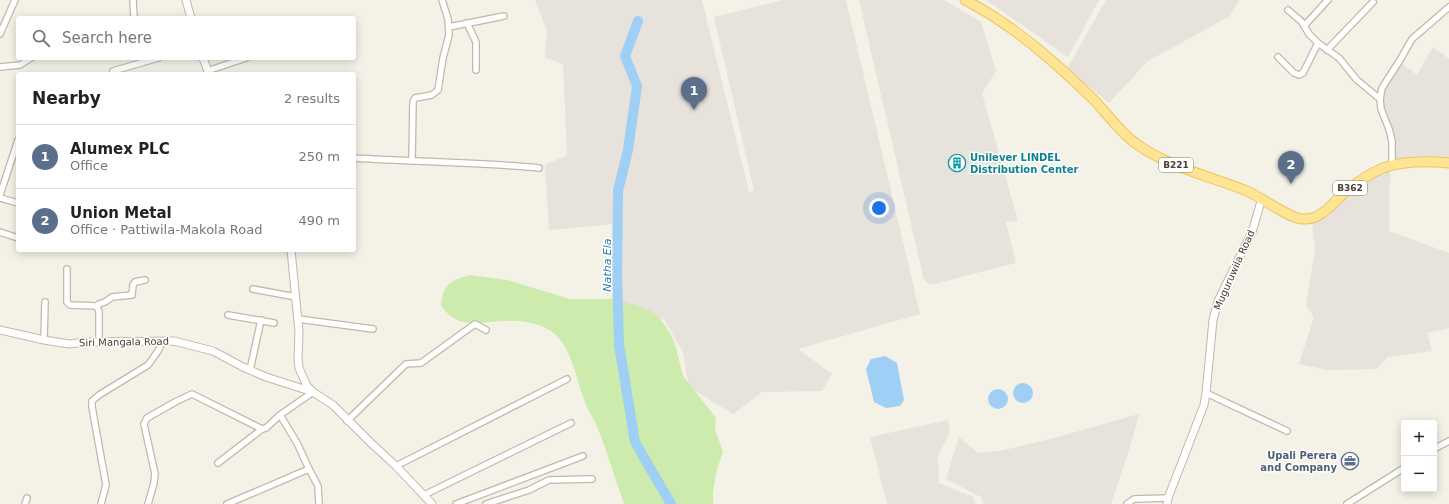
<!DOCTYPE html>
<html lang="en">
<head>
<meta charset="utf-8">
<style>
	:root { --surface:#fff; --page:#f2f2f2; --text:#222; --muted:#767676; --line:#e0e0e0; --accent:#ff3e13 }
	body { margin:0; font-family:"DejaVu Sans",sans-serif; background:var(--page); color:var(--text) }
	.controls { position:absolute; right:12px; bottom:12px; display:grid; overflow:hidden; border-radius:4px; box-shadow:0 2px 10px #0003 }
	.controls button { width:36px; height:36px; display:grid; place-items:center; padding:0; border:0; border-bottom:1px solid var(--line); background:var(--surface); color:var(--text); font:20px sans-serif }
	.you { position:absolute; left:879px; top:208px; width:14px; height:14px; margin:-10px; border:3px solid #fff; border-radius:50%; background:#1a73e8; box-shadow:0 0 0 6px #1a73e833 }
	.badge { display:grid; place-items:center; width:26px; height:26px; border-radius:50%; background:var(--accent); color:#fff; font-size:13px; font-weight:700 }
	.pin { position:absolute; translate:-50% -33px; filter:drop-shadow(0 1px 2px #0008) }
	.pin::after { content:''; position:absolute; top:21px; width:14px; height:12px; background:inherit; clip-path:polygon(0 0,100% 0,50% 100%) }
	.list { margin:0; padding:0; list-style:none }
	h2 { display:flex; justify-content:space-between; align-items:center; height:52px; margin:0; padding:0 16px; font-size:17px }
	h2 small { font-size:13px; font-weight:400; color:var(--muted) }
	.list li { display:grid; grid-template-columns:26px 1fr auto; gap:12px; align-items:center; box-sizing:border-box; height:64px; padding:0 16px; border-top:1px solid var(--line) }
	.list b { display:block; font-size:15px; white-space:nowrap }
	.list p { margin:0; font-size:13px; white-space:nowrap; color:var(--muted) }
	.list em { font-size:13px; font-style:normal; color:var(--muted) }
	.icon { flex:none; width:22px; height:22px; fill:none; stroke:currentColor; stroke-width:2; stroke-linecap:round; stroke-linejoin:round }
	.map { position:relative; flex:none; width:1449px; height:504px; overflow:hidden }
	.search { position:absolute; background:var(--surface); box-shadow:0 2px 10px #0003; left:16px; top:16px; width:340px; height:44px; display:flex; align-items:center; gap:10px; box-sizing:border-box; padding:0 14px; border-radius:4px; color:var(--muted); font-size:15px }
	.panel { position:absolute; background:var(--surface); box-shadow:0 2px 10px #0003; left:16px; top:72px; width:340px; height:180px; border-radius:4px }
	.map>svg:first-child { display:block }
</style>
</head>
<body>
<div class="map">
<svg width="1449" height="504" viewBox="0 0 1449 504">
	<rect width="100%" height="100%" fill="#f4f1e7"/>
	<!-- industrial -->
	<g fill="#e7e2db">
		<path d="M 535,0 L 702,0 L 749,192 L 754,190 L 714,17 L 784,0 L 846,0 L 920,314 L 798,349 L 832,374 L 822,391 L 762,392 L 733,414 L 689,387 L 683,352 L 664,319 L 616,324 L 620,232 L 616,224 L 549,230 L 545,165 L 567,155 L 563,64 L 545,58 L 547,31 Z"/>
		<path d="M 859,0 L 944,0 L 981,22 L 996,71 L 982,93 L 1018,221 L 1006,222 L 1016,263 L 930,285 L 924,280 Z"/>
		<path d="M 986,0 L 1099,0 L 1068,57 Z"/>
		<path d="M 1106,0 L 1239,0 L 1230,16 L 1148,61 L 1109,103 L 1067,69 Z"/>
		<path d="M 1433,47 L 1449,59 L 1449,159 L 1395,161 L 1382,104 L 1383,90 L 1401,63 L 1417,75 Z"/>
		<path d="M 1390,169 L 1389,231 L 1449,253 L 1449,328 L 1427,333 L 1432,351 L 1388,357 L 1377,369 L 1328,370 L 1299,364 L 1314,317 L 1306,306 L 1315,249 L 1312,223 L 1358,187 L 1376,174 Z"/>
		<path d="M 1139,414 L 1130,447 L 1111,504 L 983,504 L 981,497 L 946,479 L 959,437 L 978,453 L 1000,451 L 1058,437 Z"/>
		<path d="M 948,420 L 950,431 L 938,457 L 939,483 L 973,497 L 975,504 L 887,504 L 870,437 Z"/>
	</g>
	<!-- green -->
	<path fill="#cdebad" d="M 470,275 L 507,280 L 570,299 L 616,299 L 647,309 L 657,315 L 670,333 L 675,344 L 683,376 L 716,418 L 715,430 L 723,451 L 716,473 L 713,493 L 713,504 L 624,504 C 615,479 608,454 598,429 C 595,420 588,411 585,402 C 576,379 571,342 549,330 C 530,319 510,320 490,322 C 479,323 470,324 459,321 C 451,318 446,312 441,306 C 442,285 451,280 470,275 Z"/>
	<!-- water -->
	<g fill="#9fcff4">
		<path d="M 885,356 L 897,363 L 904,400 L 900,406 L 886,408 L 874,402 L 866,369 L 871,359 Z"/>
		<circle cx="1023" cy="393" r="10"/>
		<circle cx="998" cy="399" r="10"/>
	</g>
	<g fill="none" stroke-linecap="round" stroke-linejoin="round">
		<!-- river -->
		<path stroke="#9fcff4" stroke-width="10" d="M 638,21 L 625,56 L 637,86 L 628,150 L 618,191 L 617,275 L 619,345 L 635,442 L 671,504"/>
		<defs>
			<g id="minor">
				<path d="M 133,0 L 134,18"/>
				<path d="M 1288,10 L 1302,22 L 1309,34 L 1318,43 L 1339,58 L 1357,80 L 1380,99"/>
				<path d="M 467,23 L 476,42 L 476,70"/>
				<path d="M 1304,26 L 1328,0"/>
				<path d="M 449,27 L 504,16"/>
				<path d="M 0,34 L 15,0"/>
				<path d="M 1327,50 L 1373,2"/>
				<path d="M 1278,57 L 1294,73 L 1299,75 L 1303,73 L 1318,43"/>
				<path d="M 0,67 L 20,65 L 31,58"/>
				<path d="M 113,71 L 158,58"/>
				<path d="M 207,71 L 246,58"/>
				<path d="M 354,158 C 416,162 478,162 539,168"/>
				<path d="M 412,161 L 413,102 L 415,98 L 432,95 L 438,90 L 443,58 L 449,35 L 448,19 L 442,0"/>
				<path d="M 1392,166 L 1392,141 L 1389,129 L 1381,109 L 1380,99 L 1382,88 L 1400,60 L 1412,39 L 1449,7"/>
				<path d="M 0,195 L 18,140"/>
				<path d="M 0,198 L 18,203"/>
				<path d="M 0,232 L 18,238"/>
				<path d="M 67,269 L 67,302 L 70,305 L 97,306 L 99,312 L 99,342"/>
				<path d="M 253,289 L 296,297"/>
				<path d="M 97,306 L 99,304 L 105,302 L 112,297 L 132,295 L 133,285 L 135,282 L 145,280"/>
				<path d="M 228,315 L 274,323"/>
				<path d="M 298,319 L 373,329"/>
				<path d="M 44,340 L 45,302"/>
				<path d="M 250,370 L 261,320"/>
				<path d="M 313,392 L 280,415 L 297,443 L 309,469 L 318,486 L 319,504"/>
				<path d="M 1206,393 L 1287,431"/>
				<path d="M 347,421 L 406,364 L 421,363 L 475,324 L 486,330"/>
				<path d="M 1434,449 L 1449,441"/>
				<path d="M 218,463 L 262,429"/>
				<path d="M 396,466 L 567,379"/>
				<path d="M 424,495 L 571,423"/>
				<path d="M 25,504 L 27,498"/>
				<path d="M 101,504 L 106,485 L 92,407 L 92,401 L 99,395 L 148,365 L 158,351 L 163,341"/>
				<path d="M 148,504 L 154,483 L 155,474 L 144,424 L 147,418 L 177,401 L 192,394 L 262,429 L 266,428 L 280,415"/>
				<path d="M 227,504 L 309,469"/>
				<path d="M 456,504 L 583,456"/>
				<path d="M 486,504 L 529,490 L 549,480 L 592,479"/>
				<path d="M 1127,504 L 1134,499 L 1168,498"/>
				<path d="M 1347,504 L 1404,468"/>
			</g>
			<g id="tertiary">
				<path d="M 186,0 L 191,18"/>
				<path d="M 203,58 L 209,74"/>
				<path d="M 291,250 L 299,332 L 298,359 L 299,368 L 307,386 L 313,392 L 333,405 L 371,443 L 396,466 L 432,504"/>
				<path d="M 0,330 L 44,340 L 69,344 L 86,342 L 174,341 L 213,351 L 243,367 L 266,377 L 313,392"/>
				<path d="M 1167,504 L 1168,498 L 1204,405 L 1206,393 L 1213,320 L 1218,301 L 1252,232 L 1262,198"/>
			</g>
			<path id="primary" d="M 965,0 C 1012,24 1054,61 1092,98 C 1107,113 1120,133 1138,145 C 1171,168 1210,176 1247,191 C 1261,197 1290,219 1303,219 C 1322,220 1332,203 1345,192 C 1356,183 1369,174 1383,168 C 1403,161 1428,161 1449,163"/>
		</defs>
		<!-- minor casing -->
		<use href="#minor" stroke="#c0b9a9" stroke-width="8"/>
		<!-- tertiary casing -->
		<use href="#tertiary" stroke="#c0b9a9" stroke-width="9"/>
		<!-- primary casing -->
		<use href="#primary" stroke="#ebc55e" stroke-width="11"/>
		<!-- minor -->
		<use href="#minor" stroke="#fff" stroke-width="5.5"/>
		<!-- tertiary -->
		<use href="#tertiary" stroke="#fff" stroke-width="7"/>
		<!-- primary -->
		<use href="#primary" stroke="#ffe495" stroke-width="9"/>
	</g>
	<!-- icons -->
	<defs>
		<symbol id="building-ring" viewBox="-11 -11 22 22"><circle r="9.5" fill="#fff" stroke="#0f9aa8" stroke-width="1.5"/><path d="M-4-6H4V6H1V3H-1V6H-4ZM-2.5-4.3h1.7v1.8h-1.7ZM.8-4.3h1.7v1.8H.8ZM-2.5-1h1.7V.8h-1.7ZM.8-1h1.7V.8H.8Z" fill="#0f9aa8"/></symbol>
		<symbol id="office-ring" viewBox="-11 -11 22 22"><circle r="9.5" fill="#fff" stroke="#5c6f8a" stroke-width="1.5"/><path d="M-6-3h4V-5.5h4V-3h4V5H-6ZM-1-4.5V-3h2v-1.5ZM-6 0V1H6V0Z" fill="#5c6f8a"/></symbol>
	</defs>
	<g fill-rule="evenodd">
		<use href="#building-ring" x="947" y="153" width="20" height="20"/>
		<use href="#office-ring" x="1340" y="451" width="20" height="20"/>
	</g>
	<g text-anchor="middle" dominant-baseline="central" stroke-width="3" stroke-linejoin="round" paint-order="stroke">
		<!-- shield labels -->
		<g fill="#fff" stroke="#7f7a72" stroke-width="1">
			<rect x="1159" y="158" width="34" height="14" rx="3"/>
			<rect x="1333" y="181" width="34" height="14" rx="3"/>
		</g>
		<g font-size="9" font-weight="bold" fill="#484135">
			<text x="1176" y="165">B221</text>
			<text x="1350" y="188">B362</text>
		</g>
		<!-- culture labels -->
		<g font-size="10" font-weight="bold" fill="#0d838f" stroke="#fff" text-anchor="start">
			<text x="970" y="157">Unilever LINDEL<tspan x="970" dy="12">Distribution Center</tspan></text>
		</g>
		<!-- street labels -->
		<g font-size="10" fill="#484135" stroke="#fff">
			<text transform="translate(1234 270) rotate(-66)">Muguruwila Road</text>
			<text transform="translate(124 342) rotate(-1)">Siri Mangala Road</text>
		</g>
		<!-- service labels -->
		<g font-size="10" font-weight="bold" fill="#4e5e75" stroke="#fff" text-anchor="end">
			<text x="1337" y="455">Upali Perera<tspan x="1337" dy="12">and Company</tspan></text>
		</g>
		<!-- water labels -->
		<g font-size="11" font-style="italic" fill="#2878ba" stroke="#fff">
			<text transform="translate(607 265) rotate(-90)">Natha Ela</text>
		</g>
	</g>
</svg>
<div class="controls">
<button>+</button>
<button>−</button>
</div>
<div class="you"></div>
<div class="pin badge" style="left:694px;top:110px;background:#5c6f8a">1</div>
<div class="pin badge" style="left:1291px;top:184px;background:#5c6f8a">2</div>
<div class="search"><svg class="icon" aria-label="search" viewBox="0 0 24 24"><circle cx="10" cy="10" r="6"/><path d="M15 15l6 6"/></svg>Search here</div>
<section class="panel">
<h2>Nearby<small>2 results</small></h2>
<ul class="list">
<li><span class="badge" style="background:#5c6f8a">1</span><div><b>Alumex PLC</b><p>Office</p></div><em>250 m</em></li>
<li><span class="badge" style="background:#5c6f8a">2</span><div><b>Union Metal</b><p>Office · Pattiwila-Makola Road</p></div><em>490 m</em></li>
</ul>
</section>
</div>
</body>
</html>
